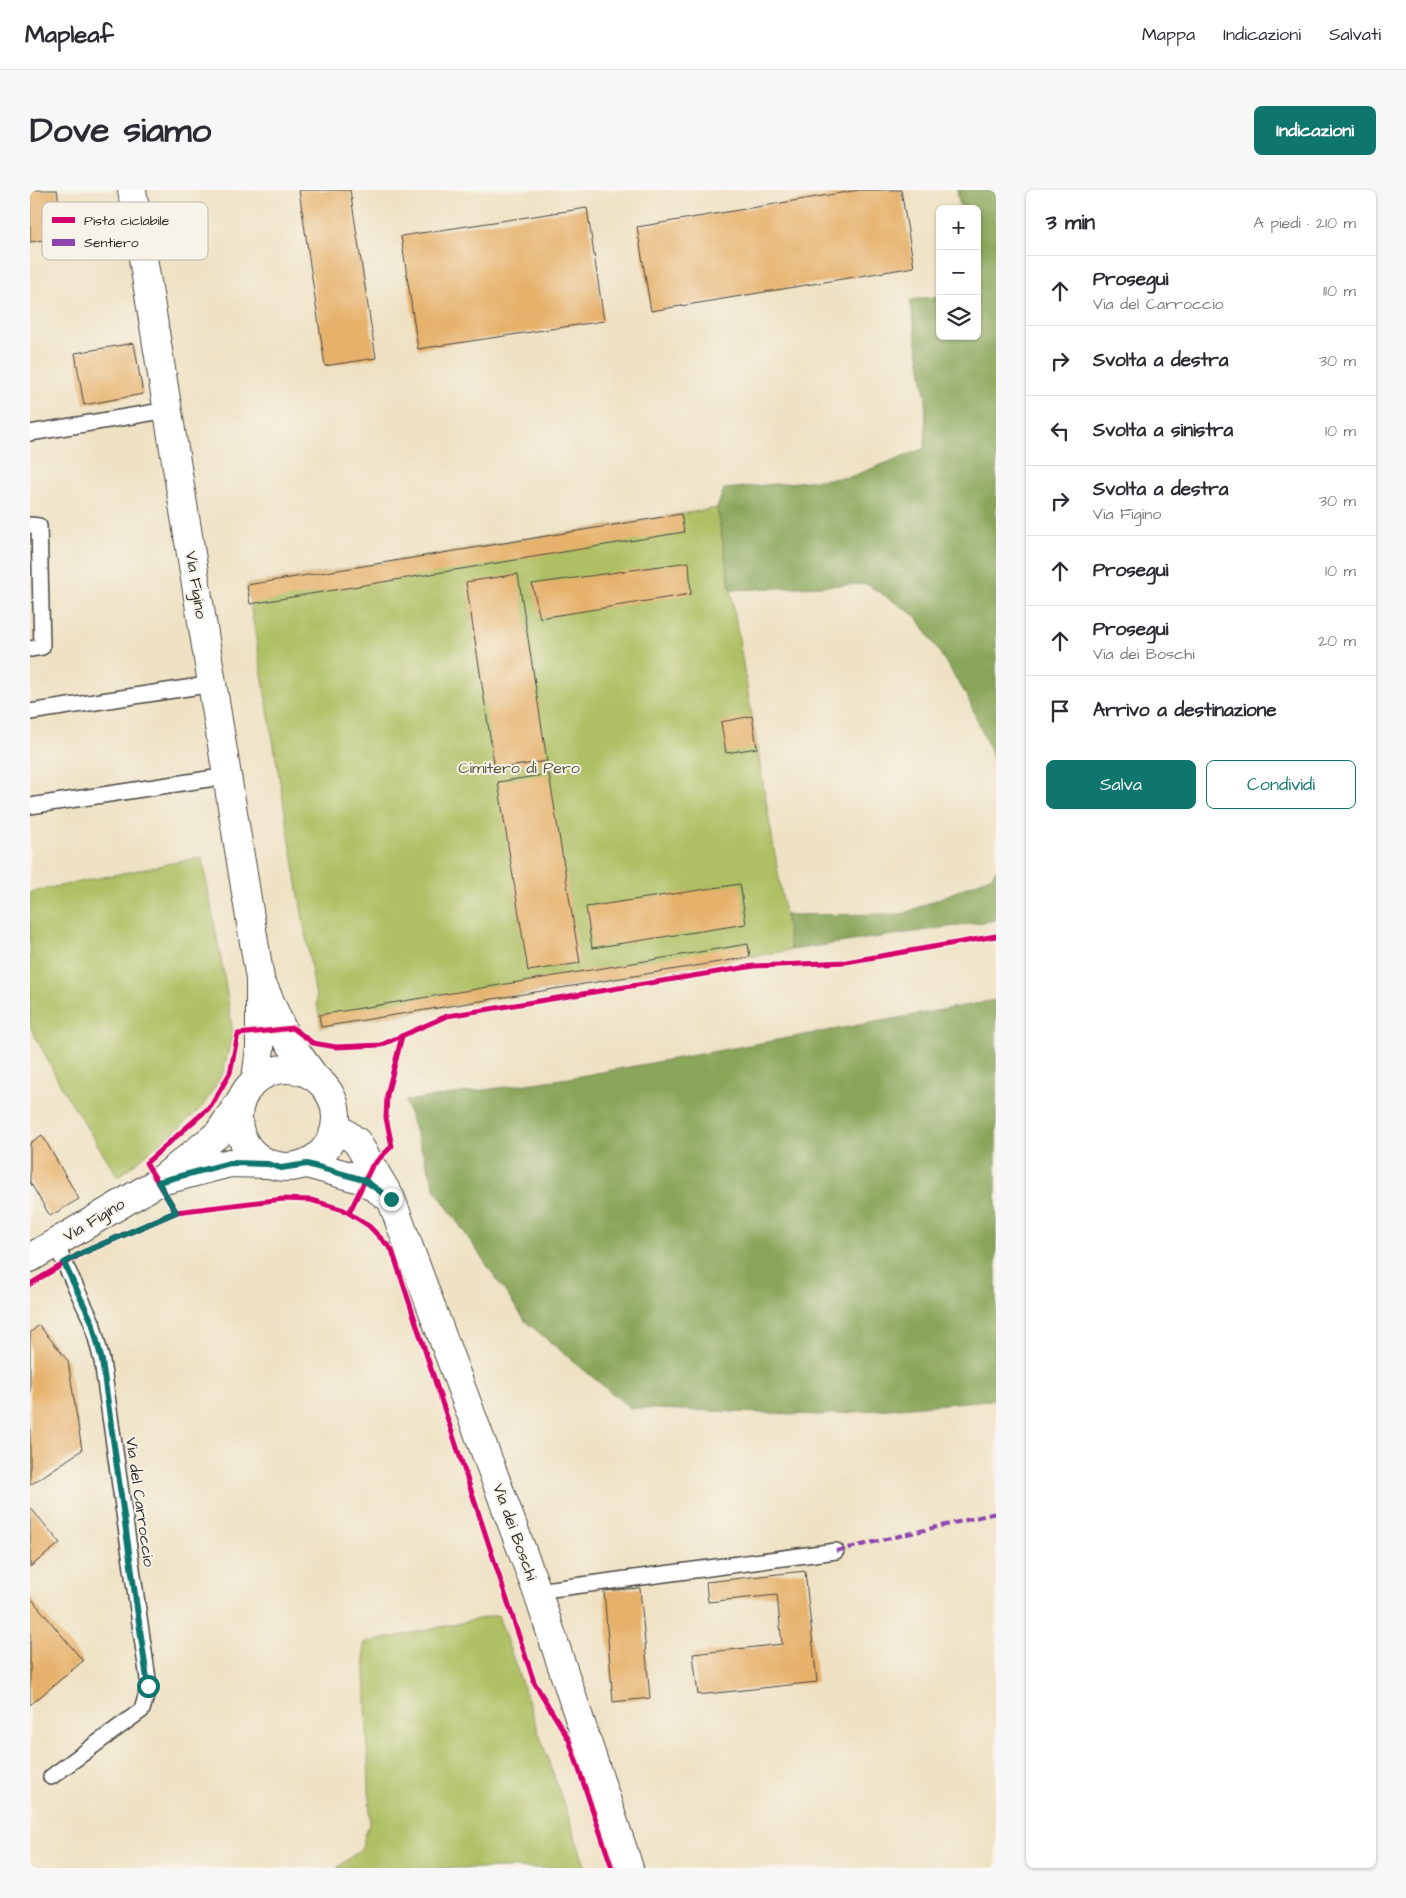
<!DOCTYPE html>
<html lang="it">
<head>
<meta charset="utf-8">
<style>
	:root { --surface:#fff; --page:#f7f7f7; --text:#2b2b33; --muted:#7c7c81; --line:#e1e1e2; --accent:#0f766e }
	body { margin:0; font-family:"Architects Daughter",sans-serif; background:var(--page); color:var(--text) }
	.controls { position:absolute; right:15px; top:15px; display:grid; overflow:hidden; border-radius:8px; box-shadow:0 1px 4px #0004 }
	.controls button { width:45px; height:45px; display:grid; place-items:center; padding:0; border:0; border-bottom:1px solid var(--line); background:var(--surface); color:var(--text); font:25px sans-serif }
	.stop { position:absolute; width:15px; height:15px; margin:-11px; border:4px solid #0f766e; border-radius:50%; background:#fff }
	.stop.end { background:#0f766e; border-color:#fff; box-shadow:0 1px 5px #0008 }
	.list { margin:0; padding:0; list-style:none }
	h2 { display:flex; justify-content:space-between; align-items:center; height:65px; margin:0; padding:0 20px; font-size:21px }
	h2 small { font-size:16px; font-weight:400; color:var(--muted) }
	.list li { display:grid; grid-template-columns:32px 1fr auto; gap:15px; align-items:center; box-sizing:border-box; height:70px; padding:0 20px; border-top:1px solid var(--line) }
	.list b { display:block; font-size:19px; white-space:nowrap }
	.list p { margin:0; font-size:16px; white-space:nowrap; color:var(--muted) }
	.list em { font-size:16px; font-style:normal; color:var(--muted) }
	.actions { display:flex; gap:10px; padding:15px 20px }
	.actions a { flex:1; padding:11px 0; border:1px solid var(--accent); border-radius:8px; text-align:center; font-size:18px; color:var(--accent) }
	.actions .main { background:var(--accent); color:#fff }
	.icon { flex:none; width:28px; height:28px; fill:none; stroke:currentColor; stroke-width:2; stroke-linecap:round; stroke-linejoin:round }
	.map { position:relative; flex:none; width:966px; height:1678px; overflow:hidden; border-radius:8px }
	header { display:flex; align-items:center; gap:30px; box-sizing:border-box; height:70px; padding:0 25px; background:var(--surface); border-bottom:1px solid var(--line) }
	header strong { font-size:24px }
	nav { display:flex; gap:28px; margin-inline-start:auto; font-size:18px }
	.intro { display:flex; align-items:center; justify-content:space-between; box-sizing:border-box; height:120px; padding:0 30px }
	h1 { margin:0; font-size:35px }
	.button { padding:12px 22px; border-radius:8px; background:var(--accent); color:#fff; font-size:18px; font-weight:700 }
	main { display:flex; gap:30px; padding:0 30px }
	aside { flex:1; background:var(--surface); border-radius:8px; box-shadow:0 1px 4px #0004 }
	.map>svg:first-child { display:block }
</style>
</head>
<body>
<header>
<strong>Mapleaf</strong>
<nav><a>Mappa</a><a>Indicazioni</a><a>Salvati</a></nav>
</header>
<div class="intro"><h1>Dove siamo</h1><a class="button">Indicazioni</a></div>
<main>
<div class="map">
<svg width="966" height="1678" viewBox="0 0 966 1678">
	<rect width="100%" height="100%" fill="#f7f3e8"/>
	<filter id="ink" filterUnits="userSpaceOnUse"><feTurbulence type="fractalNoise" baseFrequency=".02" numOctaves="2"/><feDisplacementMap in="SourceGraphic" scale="10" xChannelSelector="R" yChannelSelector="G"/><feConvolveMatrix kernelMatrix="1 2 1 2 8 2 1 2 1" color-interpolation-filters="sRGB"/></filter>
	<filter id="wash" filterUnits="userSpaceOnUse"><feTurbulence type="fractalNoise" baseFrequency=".0096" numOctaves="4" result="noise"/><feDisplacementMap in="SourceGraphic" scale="20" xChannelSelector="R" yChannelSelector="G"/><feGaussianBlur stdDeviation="1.12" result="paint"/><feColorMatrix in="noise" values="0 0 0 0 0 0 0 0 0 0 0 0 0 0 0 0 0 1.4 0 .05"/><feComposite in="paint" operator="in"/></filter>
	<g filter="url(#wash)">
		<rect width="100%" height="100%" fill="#efe2c4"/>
		<!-- green -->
		<g fill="#aec064" stroke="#6c7648">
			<path d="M 687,318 L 761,760 L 291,837 L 217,395 Z"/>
			<path d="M 172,667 L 194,785 L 203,843 L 193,883 L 173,916 L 150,937 L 88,987 L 32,898 L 0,836 L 0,702 Z"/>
			<path d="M 468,1425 L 556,1678 L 307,1678 L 331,1659 L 340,1630 L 334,1453 Z"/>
		</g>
		<!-- forest -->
		<g fill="#8aa65a" stroke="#5a6842">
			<path d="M 927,0 L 966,0 L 966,575 L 937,506 L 887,427 L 837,394 L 701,400 L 687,318 L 694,299 L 820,287 L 895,258 L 896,209 L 880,110 L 910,106 L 910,146 L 947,146 L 947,19 L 930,19 Z"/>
			<path d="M 966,679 L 966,730 L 761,760 L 755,725 L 873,724 L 962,686 Z"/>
			<path d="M 966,810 L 966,1211 L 958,1210 L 790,1225 L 600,1218 L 496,1132 L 406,1001 L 375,911 L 539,888 Z"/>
		</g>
		<g id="blocks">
			<!-- building -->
			<g fill="#e6b16b">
				<path d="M 0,0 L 27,0 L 34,47 L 0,52 Z"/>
				<path d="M 269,0 L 320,0 L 346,168 L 295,176 Z"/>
				<path d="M 829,0 L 871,0 L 884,77 L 621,121 L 607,37 Z"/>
				<path d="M 557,18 L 574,131 L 388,159 L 371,46 Z"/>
				<path d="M 104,153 L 113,204 L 54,215 L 45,163 Z"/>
				<path d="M 651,324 L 654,342 L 220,414 L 217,395 Z"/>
				<path d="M 659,372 L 661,404 L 510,428 L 502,394 Z"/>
				<path d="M 488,384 L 517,571 L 465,579 L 436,392 Z"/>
				<path d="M 722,526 L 727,558 L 696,563 L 691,532 Z"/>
				<path d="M 519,584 L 550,773 L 498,781 L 468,592 Z"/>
				<path d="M 710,694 L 716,734 L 562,758 L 556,717 Z"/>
				<path d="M 718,754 L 720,767 L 291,837 L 289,825 Z"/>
				<path d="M 12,945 L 49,1009 L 20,1026 L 0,992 L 0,953 Z"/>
				<path d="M 9,1135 L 38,1171 L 52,1260 L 0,1295 L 0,1143 Z"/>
				<path d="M 0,1317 L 30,1353 L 0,1377 Z"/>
				<path d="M 775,1381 L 787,1492 L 668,1505 L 663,1464 L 752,1454 L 747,1405 L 678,1412 L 676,1392 Z"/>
				<path d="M 610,1398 L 620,1508 L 583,1512 L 574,1401 Z"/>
				<path d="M 0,1407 L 53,1471 L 0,1515 Z"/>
			</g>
		</g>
	</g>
	<g filter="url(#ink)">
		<use href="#blocks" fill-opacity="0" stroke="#484642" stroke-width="1"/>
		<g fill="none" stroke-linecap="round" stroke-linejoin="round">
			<defs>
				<g id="service">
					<path d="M 0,243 L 138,220"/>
					<path d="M 0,335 L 9,336 L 12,457 L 0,459"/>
					<path d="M 0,522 L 183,494"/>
					<path d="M 0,616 L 198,586"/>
					<path d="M 507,1401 L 806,1361"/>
					<path d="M 21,1587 L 112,1520 L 119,1496 L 72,1171 L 62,1132 L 25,1053"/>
				</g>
				<g id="minor">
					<path d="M 102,0 L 230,789 L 230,858 L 226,889"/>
					<path d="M 235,800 L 256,848 L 284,886"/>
					<circle cx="257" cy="928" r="49"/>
					<path d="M 306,936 L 327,952 L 361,1009 L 507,1401 L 599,1678"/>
					<path d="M 277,974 L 334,990 L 358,1007"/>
					<path d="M 139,989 L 200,973 L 238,974"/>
					<path d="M 0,1068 L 128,992 L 188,944 L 211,910"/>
				</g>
			</defs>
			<!-- service casing -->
			<use href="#service" stroke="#484642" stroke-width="18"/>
			<!-- minor casing -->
			<use href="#minor" stroke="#484642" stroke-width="30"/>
			<!-- path -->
			<path stroke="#484642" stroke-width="3" stroke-dasharray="1 4" stroke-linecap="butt" d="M 296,855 L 306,857 L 351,855 L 417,826 L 724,776 L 816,772 L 966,746"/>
			<!-- service -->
			<use href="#service" stroke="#fff" stroke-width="15"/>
			<!-- minor -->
			<use href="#minor" stroke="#fff" stroke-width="28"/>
			<!-- quiet -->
			<path stroke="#8e44ad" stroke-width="4" stroke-dasharray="8 4" stroke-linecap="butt" d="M 806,1361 L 966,1323"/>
			<defs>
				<g id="cycleway">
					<path d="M 146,1022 L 116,973 L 181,916 L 200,883 L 208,844 L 263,838 L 283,853 L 306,857 L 351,855 L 417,826 L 724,776 L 816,772 L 966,746"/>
					<path d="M 319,1023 L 342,976 L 362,956 L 356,928 L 357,905 L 372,846"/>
					<path d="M 0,1094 L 52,1063 L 146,1022 L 253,1009 L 281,1010 L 314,1020 L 339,1036 L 362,1060 L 504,1492 L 539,1550 L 582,1678"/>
				</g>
			</defs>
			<!-- cycleway casing -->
			<use href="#cycleway" stroke="#f7f3e8" stroke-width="8"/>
			<!-- cycleway -->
			<use href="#cycleway" stroke="#d6006c" stroke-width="5"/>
		</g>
	</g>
	<g fill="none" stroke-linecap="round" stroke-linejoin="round" filter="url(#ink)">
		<!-- route -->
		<path stroke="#0f766e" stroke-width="6" d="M 118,1496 L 72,1171 L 62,1132 L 34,1073 L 52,1063 L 146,1022 L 128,992 L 200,973 L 238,974 L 251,978 L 277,974 L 334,990 L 361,1009"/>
	</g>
	<g text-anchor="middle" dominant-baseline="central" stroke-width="4" stroke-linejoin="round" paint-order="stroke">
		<!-- street labels -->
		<g font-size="16" fill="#2b2b2b" stroke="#f7f3e8">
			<text transform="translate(166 395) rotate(81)">Via Figino</text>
			<text transform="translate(64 1030) rotate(-31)">Via Figino</text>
			<text transform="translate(110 1312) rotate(82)">Via del Carroccio</text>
			<text transform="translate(485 1342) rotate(70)">Via dei Boschi</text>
		</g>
		<!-- park labels -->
		<g font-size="16" fill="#52583c" stroke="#f7f3e8">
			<text x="489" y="578">Cimitero di Pero</text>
		</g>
	</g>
	<!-- legend -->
	<rect x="12" y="12" width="166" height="58" rx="8" fill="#f7f3e8" stroke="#bab7af" stroke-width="1"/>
	<rect x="22" y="27" width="23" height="6" fill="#d6006c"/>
	<rect x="22" y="49" width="23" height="7" fill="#8e44ad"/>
	<g font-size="14" fill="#2b2b2b">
		<text x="54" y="35">Pista ciclabile</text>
		<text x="54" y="57">Sentiero</text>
	</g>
</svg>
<div class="controls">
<button>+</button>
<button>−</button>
<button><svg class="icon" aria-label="layers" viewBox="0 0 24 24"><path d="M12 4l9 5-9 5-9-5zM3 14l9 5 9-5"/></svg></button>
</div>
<div class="stop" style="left:118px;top:1496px"></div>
<div class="stop end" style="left:361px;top:1009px"></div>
</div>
<aside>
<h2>3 min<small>A piedi · 210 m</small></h2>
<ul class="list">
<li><svg class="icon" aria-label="ahead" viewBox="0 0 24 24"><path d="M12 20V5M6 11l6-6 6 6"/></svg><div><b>Prosegui</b><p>Via del Carroccio</p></div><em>110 m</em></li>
<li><svg class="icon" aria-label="right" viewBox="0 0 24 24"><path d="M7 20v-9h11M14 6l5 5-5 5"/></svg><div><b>Svolta a destra</b></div><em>30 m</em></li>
<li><svg class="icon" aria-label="left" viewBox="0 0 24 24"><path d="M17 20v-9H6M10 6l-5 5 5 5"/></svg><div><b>Svolta a sinistra</b></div><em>10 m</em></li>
<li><svg class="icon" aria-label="right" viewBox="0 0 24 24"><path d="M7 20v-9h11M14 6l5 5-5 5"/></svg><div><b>Svolta a destra</b><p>Via Figino</p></div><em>30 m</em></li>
<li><svg class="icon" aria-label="ahead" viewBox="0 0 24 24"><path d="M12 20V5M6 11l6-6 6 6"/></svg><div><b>Prosegui</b></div><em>10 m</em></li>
<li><svg class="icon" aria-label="ahead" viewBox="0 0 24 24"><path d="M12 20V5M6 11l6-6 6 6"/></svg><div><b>Prosegui</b><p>Via dei Boschi</p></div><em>20 m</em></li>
<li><svg class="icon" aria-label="arrive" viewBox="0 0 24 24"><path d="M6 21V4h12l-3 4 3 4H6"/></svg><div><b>Arrivo a destinazione</b></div></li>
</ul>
<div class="actions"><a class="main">Salva</a><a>Condividi</a></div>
</aside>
</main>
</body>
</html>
